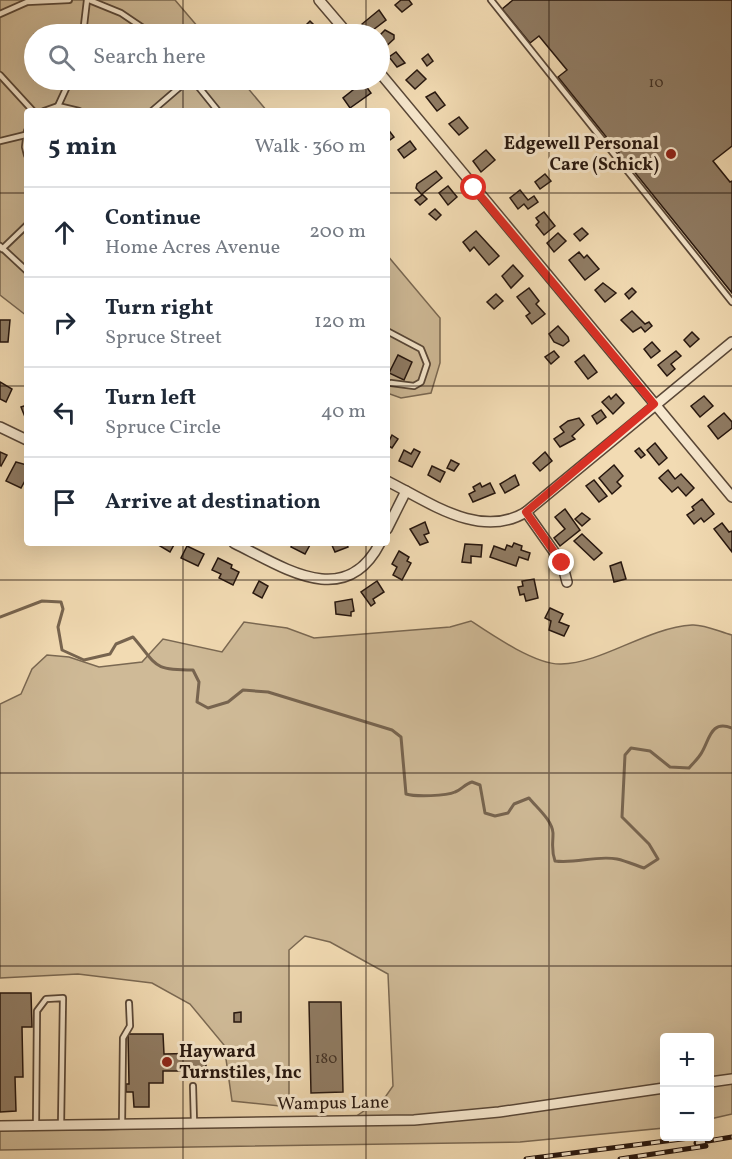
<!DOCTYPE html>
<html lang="en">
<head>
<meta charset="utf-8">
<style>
	:root { --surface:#fff; --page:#f6f6f7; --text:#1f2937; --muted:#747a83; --line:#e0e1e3 }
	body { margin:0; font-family:Vollkorn,serif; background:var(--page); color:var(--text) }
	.controls { position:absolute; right:18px; bottom:18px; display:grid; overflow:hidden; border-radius:6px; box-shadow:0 6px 24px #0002 }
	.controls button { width:54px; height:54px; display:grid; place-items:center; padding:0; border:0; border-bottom:2px solid var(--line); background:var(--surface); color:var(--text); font:30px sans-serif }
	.stop { position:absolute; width:18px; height:18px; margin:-14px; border:4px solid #d93025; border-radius:50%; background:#fff }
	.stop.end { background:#d93025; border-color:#fff; box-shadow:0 2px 6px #0008 }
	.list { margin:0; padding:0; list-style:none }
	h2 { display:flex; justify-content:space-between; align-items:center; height:78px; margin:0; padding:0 24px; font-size:26px }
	h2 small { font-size:20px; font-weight:400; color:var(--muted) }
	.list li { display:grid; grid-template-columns:39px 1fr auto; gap:18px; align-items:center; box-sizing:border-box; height:90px; padding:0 24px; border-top:2px solid var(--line) }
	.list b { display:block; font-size:22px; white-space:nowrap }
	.list p { margin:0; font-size:20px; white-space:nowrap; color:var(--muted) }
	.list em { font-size:20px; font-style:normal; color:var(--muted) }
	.icon { flex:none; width:33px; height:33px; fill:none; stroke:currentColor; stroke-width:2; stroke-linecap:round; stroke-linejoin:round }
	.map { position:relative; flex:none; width:732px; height:1159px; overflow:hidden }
	.search { position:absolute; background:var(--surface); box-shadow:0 6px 24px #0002; left:24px; top:24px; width:366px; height:66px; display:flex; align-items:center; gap:15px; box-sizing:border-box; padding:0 21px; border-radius:33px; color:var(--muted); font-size:22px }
	.panel { position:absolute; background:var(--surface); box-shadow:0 6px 24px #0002; left:24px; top:108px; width:366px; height:438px; border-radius:6px }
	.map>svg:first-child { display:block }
</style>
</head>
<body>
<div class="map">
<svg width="732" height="1159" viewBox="0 0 732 1159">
	<rect width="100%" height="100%" fill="#f2dbb3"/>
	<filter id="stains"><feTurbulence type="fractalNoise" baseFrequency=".00333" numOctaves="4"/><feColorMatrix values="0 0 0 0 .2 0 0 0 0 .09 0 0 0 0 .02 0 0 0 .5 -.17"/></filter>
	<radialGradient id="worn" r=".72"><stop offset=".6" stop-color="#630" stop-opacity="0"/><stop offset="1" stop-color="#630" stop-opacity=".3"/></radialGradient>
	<!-- green -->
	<g fill="#cfba97" stroke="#7a6852" stroke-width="1.5">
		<path d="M 0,0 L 175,0 L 204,34 L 34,34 L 34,80 L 241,80 L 267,111 L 27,111 L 27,316 L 0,295 Z"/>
		<path d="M 387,255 L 440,318 L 440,363 L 431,393 L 401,398 L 387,393 Z"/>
		<path d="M 471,621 C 492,635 536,665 561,664 C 603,663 646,628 692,625 C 704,624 720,632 732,635 L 732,1114 L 710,1119 L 710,1038 L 664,1038 L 664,1128 L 520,1142 L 0,1150 L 0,1129 L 103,1130 L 237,1124 L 346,1123 L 386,1096 L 393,1086 L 388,974 L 330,942 L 305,936 L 289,950 L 289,1107 L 232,1101 L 224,1045 L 190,1004 L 152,983 L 78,974 L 0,978 L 0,704 L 21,694 L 32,669 L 47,655 L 69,657 L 99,667 L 142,662 L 163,639 L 222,652 L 244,622 L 287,628 L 314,638 L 450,627 Z"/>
	</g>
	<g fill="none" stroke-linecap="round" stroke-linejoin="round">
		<!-- stream -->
		<path stroke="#77644f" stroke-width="3" d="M 0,617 L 42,601 L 61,602 L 63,609 L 58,627 L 62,650 L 84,660 L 110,654 L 116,644 L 133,637 C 158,666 152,670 193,670 L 199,682 L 197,702 L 208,708 L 228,702 L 243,690 L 268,692 L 392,730 L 401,737 L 406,794 C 416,797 446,796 455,792 C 461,790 465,784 472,782 L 480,785 L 485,813 L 495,816 L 508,813 L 514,804 L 529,798 C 537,808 552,820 553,833 C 553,845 551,850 555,861 C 576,864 596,855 617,859 C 626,861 635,865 644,868 L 658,859 L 649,844 L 622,817 L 625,755 L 631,748 L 650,751 L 670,767 L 689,768 C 693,763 699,758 702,752 C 710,738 711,720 732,728"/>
	</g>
	<!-- building -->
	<g fill="#907c64" stroke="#26160e" stroke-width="1.5">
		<path d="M 401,0 L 409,0 L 412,4 L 402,12 L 395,5 Z"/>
		<path d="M 513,0 L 732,0 L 732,146 L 713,161 L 730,182 L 732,181 L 732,293 L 558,77 L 567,70 L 539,36 L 530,43 L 502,9 Z"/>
		<path d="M 379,10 L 386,20 L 369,33 L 362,24 Z"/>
		<path d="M 310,21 L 319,30 L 314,34 L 305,34 L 301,30 Z"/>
		<path d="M 385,30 L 394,35 L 394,39 L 382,50 L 380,47 L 380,35 Z"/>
		<path d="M 396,52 L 405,63 L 397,67 L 389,57 Z"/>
		<path d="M 428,54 L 433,61 L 427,66 L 422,59 Z"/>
		<path d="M 417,70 L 426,79 L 415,89 L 406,80 Z"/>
		<path d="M 298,80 L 309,80 L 301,87 L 296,81 Z"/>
		<path d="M 363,82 L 371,93 L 350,108 L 343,98 Z"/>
		<path d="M 435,92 L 445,105 L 437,111 L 426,97 Z"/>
		<path d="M 459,117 L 468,128 L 459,135 L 449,124 Z"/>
		<path d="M 387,128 L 394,137 L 387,142 Z"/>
		<path d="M 410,141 L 416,149 L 404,158 L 398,150 Z"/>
		<path d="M 486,150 L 495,160 L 481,172 L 473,161 Z"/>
		<path d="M 436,171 L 442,178 L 422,194 L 427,199 L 420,205 L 415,200 L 422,195 L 416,188 L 417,184 Z"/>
		<path d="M 545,174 L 551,181 L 540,189 L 535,182 Z"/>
		<path d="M 448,186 L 457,197 L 448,205 L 439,193 Z"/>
		<path d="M 520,190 L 528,200 L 534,196 L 538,202 L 528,209 L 524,204 L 518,209 L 510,198 Z"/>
		<path d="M 435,209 L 441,215 L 436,220 L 429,214 Z"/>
		<path d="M 544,212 L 555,226 L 544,235 L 536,225 L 539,222 L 536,218 Z"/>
		<path d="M 582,228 L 588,234 L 580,241 L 574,234 Z"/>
		<path d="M 476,231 L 499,256 L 489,265 L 474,247 L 470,251 L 463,242 Z"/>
		<path d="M 558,233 L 566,241 L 554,252 L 547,243 Z"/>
		<path d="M 579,252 L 584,258 L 587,255 L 599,269 L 585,280 L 569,260 Z"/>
		<path d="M 513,265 L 523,276 L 511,288 L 502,276 Z"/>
		<path d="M 603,283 L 616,293 L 605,302 L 595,290 Z"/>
		<path d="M 529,288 L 539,301 L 536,304 L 545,314 L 532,324 L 526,316 L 530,313 L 517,297 Z"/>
		<path d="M 632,288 L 636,292 L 629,299 L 625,294 Z"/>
		<path d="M 496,294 L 503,301 L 494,309 L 487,302 Z"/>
		<path d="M 632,311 L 645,324 L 649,322 L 652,326 L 645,332 L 641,327 L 633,332 L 621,320 Z"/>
		<path d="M 0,320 L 10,320 L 8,342 L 0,342 Z"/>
		<path d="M 558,326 L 568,337 L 569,341 L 563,346 L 554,342 L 549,334 Z"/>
		<path d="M 692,332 L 699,339 L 690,347 L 684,340 Z"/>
		<path d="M 652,342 L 660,351 L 651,358 L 644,349 Z"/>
		<path d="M 554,351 L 559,357 L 551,364 L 545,357 Z"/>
		<path d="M 676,351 L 681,356 L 671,364 L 675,369 L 667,376 L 658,365 Z"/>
		<path d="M 398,355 L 412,362 L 404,380 L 389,373 Z"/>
		<path d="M 584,355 L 597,372 L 588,379 L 575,362 Z"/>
		<path d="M 0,382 L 12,389 L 6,402 L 0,399 Z"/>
		<path d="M 616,394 L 624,403 L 613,414 L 602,402 L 609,396 L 611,399 Z"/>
		<path d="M 704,396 L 713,406 L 700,417 L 691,406 Z"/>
		<path d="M 26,402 L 27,402 L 27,416 L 25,417 L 21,407 L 27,405 Z"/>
		<path d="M 601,410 L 606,417 L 597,424 L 592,416 Z"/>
		<path d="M 724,413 L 732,422 L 732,428 L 718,439 L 708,426 Z"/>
		<path d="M 579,418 L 584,425 L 572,436 L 575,439 L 560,447 L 554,439 L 564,432 L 560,427 L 568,421 Z"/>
		<path d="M 392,435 L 398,439 L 392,448 L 387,445 Z"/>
		<path d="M 655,443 L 667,458 L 659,465 L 647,450 Z"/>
		<path d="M 639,448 L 645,455 L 641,458 L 635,451 Z"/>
		<path d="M 414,449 L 420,452 L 412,467 L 399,461 L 404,450 L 411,454 Z"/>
		<path d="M 0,452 L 7,455 L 1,466 L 0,465 Z"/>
		<path d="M 545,452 L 552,461 L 540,471 L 533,463 Z"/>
		<path d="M 451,460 L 459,464 L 454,471 L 447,468 Z"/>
		<path d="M 16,462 L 27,465 L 27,477 L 21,488 L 6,481 Z"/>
		<path d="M 614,465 L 623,476 L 617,482 L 621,486 L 612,494 L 599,478 Z"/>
		<path d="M 432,466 L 445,472 L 440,482 L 428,475 Z"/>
		<path d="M 668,470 L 675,479 L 681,474 L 694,488 L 686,496 L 678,487 L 672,492 L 659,478 Z"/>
		<path d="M 515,475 L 519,485 L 505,493 L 500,484 Z"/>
		<path d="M 594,480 L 607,496 L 599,502 L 586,486 Z"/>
		<path d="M 480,483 L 482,487 L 490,483 L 495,493 L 473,502 L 469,494 L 475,491 L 473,487 Z"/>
		<path d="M 702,499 L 714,514 L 704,522 L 701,518 L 694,524 L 687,515 L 694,510 L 692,507 Z"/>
		<path d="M 565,509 L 580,530 L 560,546 L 554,538 L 565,529 L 555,517 Z"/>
		<path d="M 582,513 L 590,519 L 582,526 L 575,519 Z"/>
		<path d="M 425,522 L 429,533 L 424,535 L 428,542 L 420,545 L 410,529 Z"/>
		<path d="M 722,523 L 729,532 L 732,531 L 732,552 L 714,529 Z"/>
		<path d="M 582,534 L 602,553 L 594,560 L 574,541 Z"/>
		<path d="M 155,543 L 175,543 L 170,552 Z"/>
		<path d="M 293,543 L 311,543 L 305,554 L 291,547 Z"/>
		<path d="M 331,543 L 347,543 L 348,547 L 335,552 Z"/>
		<path d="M 514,543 L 522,546 L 521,550 L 530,553 L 528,560 L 519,557 L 516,566 L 490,557 L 494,546 L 505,550 L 507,545 L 512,547 Z"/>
		<path d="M 465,544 L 482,545 L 481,557 L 471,556 L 471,563 L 462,562 Z"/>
		<path d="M 187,546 L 204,554 L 198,566 L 181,558 Z"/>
		<path d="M 399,551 L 409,557 L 407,561 L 411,563 L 402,580 L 393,575 L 397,567 L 392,564 Z"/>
		<path d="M 218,558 L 232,565 L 231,568 L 239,572 L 233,585 L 219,578 L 221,574 L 212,570 Z"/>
		<path d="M 621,562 L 626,579 L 614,582 L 610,566 Z"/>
		<path d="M 534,579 L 538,598 L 526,601 L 524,594 L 520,595 L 518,587 L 523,586 L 522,581 Z"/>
		<path d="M 259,581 L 268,586 L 262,598 L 253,593 Z"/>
		<path d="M 377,581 L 384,592 L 373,599 L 375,603 L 371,606 L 361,592 Z"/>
		<path d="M 352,599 L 354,611 L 351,612 L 351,616 L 336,614 L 335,602 Z"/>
		<path d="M 550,608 L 563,614 L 559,622 L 569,626 L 564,636 L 549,630 L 551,621 L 545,618 Z"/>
		<path d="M 0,993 L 31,993 L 32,1027 L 22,1027 L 23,1077 L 15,1077 L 16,1111 L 0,1112 Z"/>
		<path d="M 309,1002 L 341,1002 L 343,1092 L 311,1093 Z"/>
		<path d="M 241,1012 L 241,1022 L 234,1022 L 234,1013 Z"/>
		<path d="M 128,1034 L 163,1034 L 164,1054 L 206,1053 L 206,1071 L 163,1071 L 163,1083 L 149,1083 L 149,1107 L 134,1107 L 133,1092 L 126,1092 L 126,1084 L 129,1084 Z"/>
	</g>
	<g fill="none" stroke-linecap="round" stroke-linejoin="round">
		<defs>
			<g id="lane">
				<path d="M 89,0 L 121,13 L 152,34"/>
				<path d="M 491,0 L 732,302"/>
				<path d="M 0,14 L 27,2 L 69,0"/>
				<path d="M 83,34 L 87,0"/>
				<path d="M 0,75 L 33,111"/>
				<path d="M 193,80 L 218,111"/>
				<path d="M 58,106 L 70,80"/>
				<path d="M 44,111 L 58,106 L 79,111"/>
				<path d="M 152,111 L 188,80"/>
				<path d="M 27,131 L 25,147 L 27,155"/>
				<path d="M 0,141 L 25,135"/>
				<path d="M 0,246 L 27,271"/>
				<path d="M 2,249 L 27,225"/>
				<path d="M 387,331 L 421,349 L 427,364 L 421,382 L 414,386 L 391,383"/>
				<path d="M 193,1086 L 194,1122"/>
				<path d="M 122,1124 L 123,1038 L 130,1026 L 129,1003"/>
				<path d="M 36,1125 L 37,1011 L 46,999 L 63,998 L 61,1125"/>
			</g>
			<g id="street">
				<path d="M 319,0 L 348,34"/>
				<path d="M 380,73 L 732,497"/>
				<path d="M 0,427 L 27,440"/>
				<path d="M 387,481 C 429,502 480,540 526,512 L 732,342"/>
				<path d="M 526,512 L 562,563 L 567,582"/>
				<path d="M 387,529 L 406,491"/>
				<path d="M 234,543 C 283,567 345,611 380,543"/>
				<path d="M 710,1082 L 732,1079"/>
				<path d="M 0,1126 L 414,1120 L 499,1112 L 664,1088"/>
			</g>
		</defs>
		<!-- lane casing -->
		<use href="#lane" stroke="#594737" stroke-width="8"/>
		<!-- street casing -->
		<use href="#street" stroke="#594737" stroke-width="12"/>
		<!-- lane -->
		<use href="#lane" stroke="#f7e8ce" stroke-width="4.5"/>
		<!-- street -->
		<use href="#street" stroke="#f7e8ce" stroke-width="9"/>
		<defs>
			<g id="rail">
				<path d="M 696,1143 L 732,1137"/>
				<path d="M 526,1159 L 705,1136"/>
				<path d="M 620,1159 L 706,1146"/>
			</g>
		</defs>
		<!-- rail casing -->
		<use href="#rail" stroke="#26160e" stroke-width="5"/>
		<!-- rail -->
		<use href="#rail" stroke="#f7e8ce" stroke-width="3" stroke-dasharray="9" stroke-linecap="butt"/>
	</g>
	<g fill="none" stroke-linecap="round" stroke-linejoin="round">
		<!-- route -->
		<path stroke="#d93025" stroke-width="8" d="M 474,188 L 654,404 L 526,512 L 562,563"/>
	</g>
	<!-- grid -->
	<path fill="none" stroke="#26160e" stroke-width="1.5" stroke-opacity="0.55" d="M 183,0 L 183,34M 366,0 L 366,34M 549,0 L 549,1159M 183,80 L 183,111M 366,80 L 366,111M 0,193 L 27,193M 387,193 L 732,193M 0,386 L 27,386M 387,386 L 732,386M 183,543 L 183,1159M 366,543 L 366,1159M 0,580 L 732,580M 0,773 L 732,773M 0,966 L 732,966"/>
	<!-- markers -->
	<g fill="#8f2418" stroke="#f7e8ce" stroke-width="2">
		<circle cx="671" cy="154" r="6"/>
		<circle cx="167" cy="1062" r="6"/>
	</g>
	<g text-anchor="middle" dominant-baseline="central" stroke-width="6" stroke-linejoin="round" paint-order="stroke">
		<!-- number labels -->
		<g font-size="15" fill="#403024">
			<text x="656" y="83">10</text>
			<text x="326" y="1059">180</text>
		</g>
		<!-- poi labels -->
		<g font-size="18" font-weight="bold" fill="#26160e" stroke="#f7e8ce" text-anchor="end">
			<text x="659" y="144">Edgewell Personal<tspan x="659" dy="21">Care (Schick)</tspan></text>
			<text x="179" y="1052" text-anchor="start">Hayward<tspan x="179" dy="21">Turnstiles, Inc</tspan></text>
		</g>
		<!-- street labels -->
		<g font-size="18" fill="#26160e" stroke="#f7e8ce">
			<text transform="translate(333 1104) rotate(-1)">Wampus Lane</text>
		</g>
	</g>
	<rect width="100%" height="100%" filter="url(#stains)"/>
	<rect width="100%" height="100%" fill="url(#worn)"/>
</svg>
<div class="controls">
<button>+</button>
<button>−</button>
</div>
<div class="stop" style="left:474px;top:188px"></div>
<div class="stop end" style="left:562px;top:563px"></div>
<div class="search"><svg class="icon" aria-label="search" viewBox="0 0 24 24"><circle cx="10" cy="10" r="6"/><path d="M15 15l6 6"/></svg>Search here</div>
<section class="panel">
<h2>5 min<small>Walk · 360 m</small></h2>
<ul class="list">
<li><svg class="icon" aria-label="ahead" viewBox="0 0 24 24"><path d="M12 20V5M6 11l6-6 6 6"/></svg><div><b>Continue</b><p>Home Acres Avenue</p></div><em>200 m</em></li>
<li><svg class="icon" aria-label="right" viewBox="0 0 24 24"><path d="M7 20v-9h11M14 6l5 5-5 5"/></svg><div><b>Turn right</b><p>Spruce Street</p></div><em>120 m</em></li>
<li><svg class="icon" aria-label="left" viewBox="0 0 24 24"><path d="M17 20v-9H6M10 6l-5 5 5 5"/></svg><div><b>Turn left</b><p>Spruce Circle</p></div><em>40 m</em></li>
<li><svg class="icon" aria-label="arrive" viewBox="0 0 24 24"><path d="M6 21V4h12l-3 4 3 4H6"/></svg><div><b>Arrive at destination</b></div></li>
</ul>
</section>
</div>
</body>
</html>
